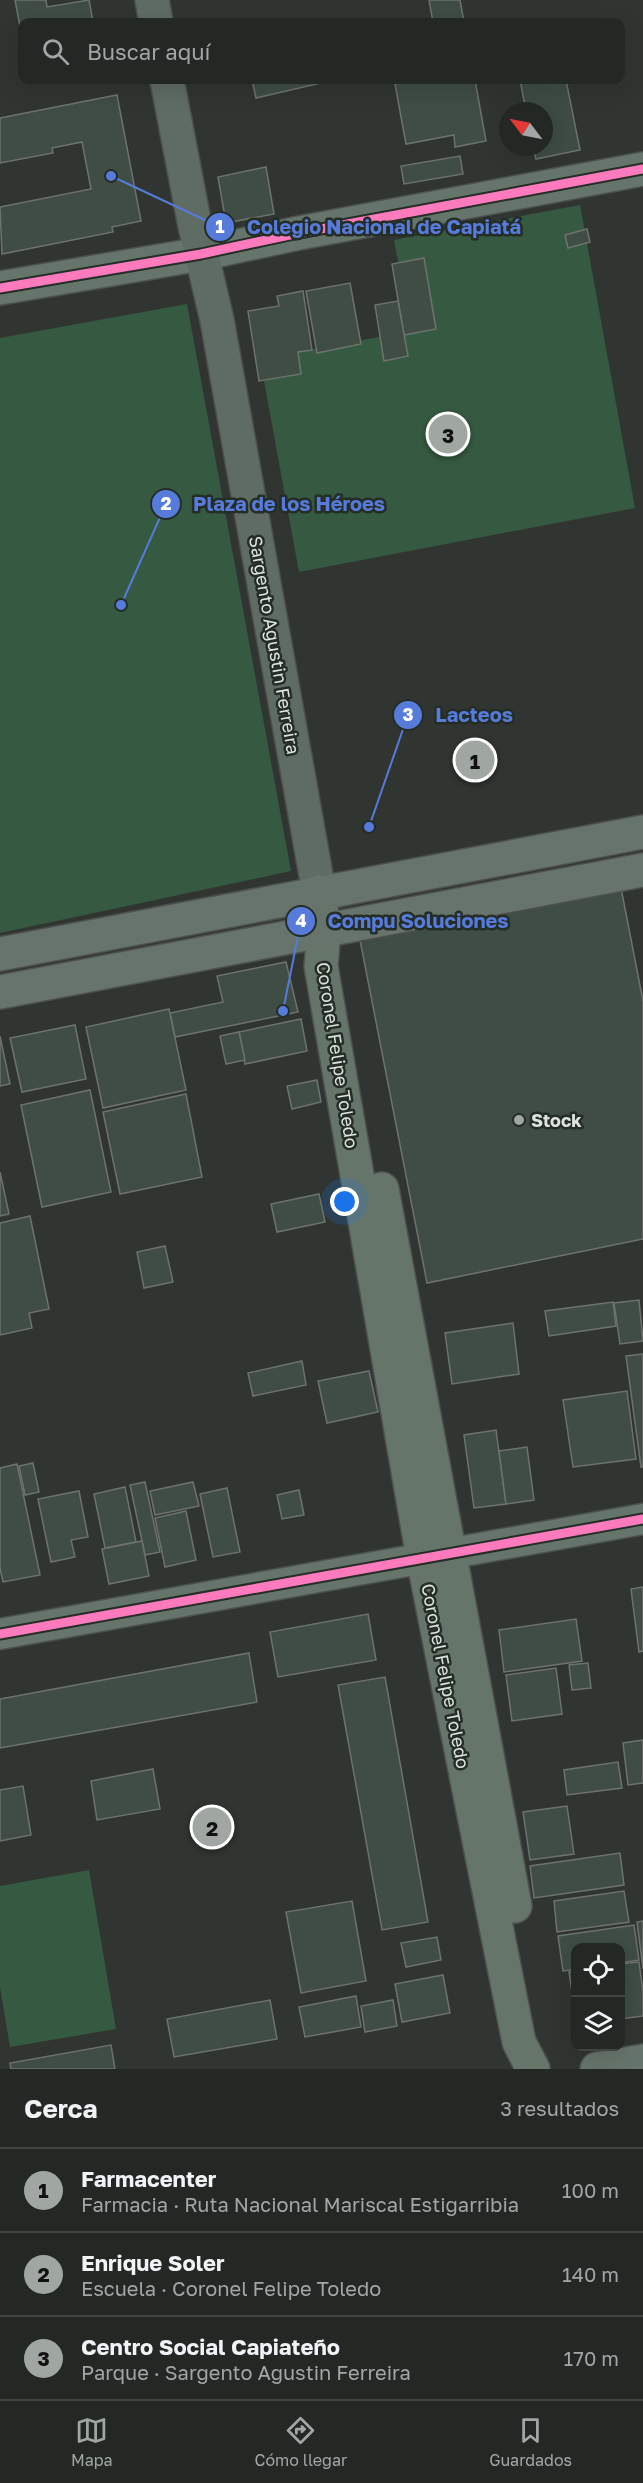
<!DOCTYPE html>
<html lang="es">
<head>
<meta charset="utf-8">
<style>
	:root { --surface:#242825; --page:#303432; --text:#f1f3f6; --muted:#a3a6a7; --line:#414442; --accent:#a0a7a2 }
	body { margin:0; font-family:"Golos Text",sans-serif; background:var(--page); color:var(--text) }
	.controls { position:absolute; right:18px; bottom:18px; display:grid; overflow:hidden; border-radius:12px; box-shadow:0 6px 24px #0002 }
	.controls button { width:54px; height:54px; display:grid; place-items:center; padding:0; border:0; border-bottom:2px solid var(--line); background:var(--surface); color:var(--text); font:30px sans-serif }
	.compass { position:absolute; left:499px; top:102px; width:54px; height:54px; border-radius:50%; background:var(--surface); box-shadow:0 6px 24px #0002; rotate:302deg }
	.you { position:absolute; left:345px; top:1202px; width:21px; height:21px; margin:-15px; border:4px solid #fff; border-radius:50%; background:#1a73e8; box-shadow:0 0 0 9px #1a73e833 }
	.badge { display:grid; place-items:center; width:39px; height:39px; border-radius:50%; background:var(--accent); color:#111; font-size:20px; font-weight:700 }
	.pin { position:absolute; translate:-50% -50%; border:3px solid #fff; box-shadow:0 2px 6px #0006 }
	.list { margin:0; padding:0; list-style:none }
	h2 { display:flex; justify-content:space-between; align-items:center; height:78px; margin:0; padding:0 24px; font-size:26px }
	h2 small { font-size:20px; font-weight:400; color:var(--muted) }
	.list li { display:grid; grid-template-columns:39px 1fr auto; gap:18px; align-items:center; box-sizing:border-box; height:84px; padding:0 24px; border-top:2px solid var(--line) }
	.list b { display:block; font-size:22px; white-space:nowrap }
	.list p { margin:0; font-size:20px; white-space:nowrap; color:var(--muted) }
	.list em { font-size:20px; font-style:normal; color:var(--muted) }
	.icon { flex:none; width:33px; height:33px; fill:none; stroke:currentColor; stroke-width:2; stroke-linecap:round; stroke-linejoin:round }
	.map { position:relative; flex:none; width:643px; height:2069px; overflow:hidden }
	.search { position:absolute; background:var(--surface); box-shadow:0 6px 24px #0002; left:18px; right:18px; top:18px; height:66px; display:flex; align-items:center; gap:15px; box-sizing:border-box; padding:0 21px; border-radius:12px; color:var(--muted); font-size:22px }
	.sheet { height:330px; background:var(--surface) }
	nav { display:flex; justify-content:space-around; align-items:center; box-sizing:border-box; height:84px; border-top:2px solid var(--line); background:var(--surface); font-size:16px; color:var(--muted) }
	nav a { display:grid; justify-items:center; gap:3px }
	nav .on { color:var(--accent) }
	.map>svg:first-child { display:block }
</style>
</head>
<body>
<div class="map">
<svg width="643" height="2069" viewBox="0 0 643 2069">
	<rect width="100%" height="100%" fill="#303531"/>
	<!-- green -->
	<g fill="#355a41">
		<path d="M 580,205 L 635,508 L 299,572 L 260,359 L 411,331 L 394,240 Z"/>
		<path d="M 187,304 L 291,871 L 0,933 L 0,338 Z"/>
		<path d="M 89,1870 L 116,2029 L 10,2047 L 0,1987 L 0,1886 Z"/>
	</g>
	<!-- building -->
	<g fill="#3f4d44" stroke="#6e726f" stroke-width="1.5">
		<path d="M 15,0 L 46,0 L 47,7 L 89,0 L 93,22 L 22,22 L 22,37 Z"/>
		<path d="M 429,0 L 460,0 L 464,22 L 433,22 Z"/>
		<path d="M 252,80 L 320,80 L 321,83 L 256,98 Z"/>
		<path d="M 421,80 L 475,80 L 486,141 L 455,147 L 454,135 L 406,144 L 395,84 Z"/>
		<path d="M 520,80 L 566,80 L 580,150 L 536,159 L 533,147 L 544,147 L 544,111 L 526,111 Z"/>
		<path d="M 117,95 L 141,221 L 112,227 L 113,232 L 2,254 L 0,207 L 91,189 L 82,142 L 52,148 L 53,153 L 0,163 L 0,118 Z"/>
		<path d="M 460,156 L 463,174 L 404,184 L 401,166 Z"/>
		<path d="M 266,167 L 274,214 L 226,223 L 218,177 Z"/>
		<path d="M 587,229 L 590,242 L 568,248 L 565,235 Z"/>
		<path d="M 424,258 L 436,329 L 404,335 L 392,264 Z"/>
		<path d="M 350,283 L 361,344 L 317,353 L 306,291 Z"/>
		<path d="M 303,291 L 312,350 L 298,352 L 301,374 L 259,381 L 248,311 L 279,306 L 277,296 Z"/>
		<path d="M 398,301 L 408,356 L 384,361 L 375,305 Z"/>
		<path d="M 621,888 L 643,1001 L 643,1239 L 427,1283 L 360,940 Z"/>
		<path d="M 286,962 L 298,1012 L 175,1037 L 170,1013 L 223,1002 L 217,976 Z"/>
		<path d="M 169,1009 L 186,1090 L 103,1108 L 86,1027 Z"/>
		<path d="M 301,1019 L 307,1051 L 245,1064 L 239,1032 Z"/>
		<path d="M 75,1025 L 86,1079 L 22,1092 L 10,1038 Z"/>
		<path d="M 239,1032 L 245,1060 L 226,1064 L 220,1036 Z"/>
		<path d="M 0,1036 L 10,1084 L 0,1086 Z"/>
		<path d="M 317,1080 L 321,1102 L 292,1109 L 287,1086 Z"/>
		<path d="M 90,1090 L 111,1192 L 42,1207 L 21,1105 Z"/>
		<path d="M 186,1094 L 202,1177 L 120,1194 L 103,1112 Z"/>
		<path d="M 0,1172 L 9,1214 L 0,1216 Z"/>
		<path d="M 319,1194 L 325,1222 L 277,1232 L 271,1204 Z"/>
		<path d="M 30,1216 L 49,1309 L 29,1313 L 32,1328 L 0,1335 L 0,1223 Z"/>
		<path d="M 165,1246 L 173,1282 L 144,1288 L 137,1252 Z"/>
		<path d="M 639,1300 L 643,1341 L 620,1344 L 614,1303 Z"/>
		<path d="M 613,1302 L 616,1326 L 549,1336 L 545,1311 Z"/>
		<path d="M 513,1323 L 519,1374 L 452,1384 L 445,1333 Z"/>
		<path d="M 643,1354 L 643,1467 L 641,1467 L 626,1356 Z"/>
		<path d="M 302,1361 L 306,1385 L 253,1396 L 248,1373 Z"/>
		<path d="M 369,1371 L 378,1412 L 327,1423 L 318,1381 Z"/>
		<path d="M 627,1391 L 636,1459 L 573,1467 L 563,1400 Z"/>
		<path d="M 496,1430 L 506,1504 L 474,1508 L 464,1435 Z"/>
		<path d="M 527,1447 L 534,1500 L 506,1504 L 499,1451 Z"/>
		<path d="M 33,1463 L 39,1492 L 25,1495 L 19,1466 Z"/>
		<path d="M 17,1464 L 40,1575 L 3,1582 L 0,1568 L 0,1468 Z"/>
		<path d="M 145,1482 L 160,1552 L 145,1555 L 130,1485 Z"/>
		<path d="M 193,1482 L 199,1506 L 155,1515 L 150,1491 Z"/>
		<path d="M 125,1487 L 136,1542 L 105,1548 L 94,1494 Z"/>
		<path d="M 227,1488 L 240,1552 L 213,1557 L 200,1494 Z"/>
		<path d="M 299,1490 L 304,1515 L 282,1519 L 277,1495 Z"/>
		<path d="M 79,1491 L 88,1537 L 71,1540 L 75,1557 L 51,1562 L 38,1499 Z"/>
		<path d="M 186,1511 L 196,1560 L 165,1567 L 155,1518 Z"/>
		<path d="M 142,1541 L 149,1576 L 109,1584 L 102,1549 Z"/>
		<path d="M 643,1587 L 643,1651 L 639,1652 L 631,1589 Z"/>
		<path d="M 368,1614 L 376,1660 L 278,1677 L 270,1632 Z"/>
		<path d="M 576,1619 L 582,1661 L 504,1672 L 499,1630 Z"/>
		<path d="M 249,1653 L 257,1702 L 0,1748 L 0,1699 Z"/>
		<path d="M 588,1663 L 591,1688 L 572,1690 L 569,1665 Z"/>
		<path d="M 556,1668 L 562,1714 L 512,1721 L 506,1675 Z"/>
		<path d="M 385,1677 L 428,1922 L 382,1930 L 338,1685 Z"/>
		<path d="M 643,1740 L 643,1783 L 628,1785 L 623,1743 Z"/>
		<path d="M 618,1762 L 622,1788 L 567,1795 L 564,1770 Z"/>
		<path d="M 153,1769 L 160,1809 L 97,1820 L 91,1781 Z"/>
		<path d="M 23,1786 L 31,1835 L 0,1841 L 0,1790 Z"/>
		<path d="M 567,1806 L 574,1854 L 530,1860 L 523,1812 Z"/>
		<path d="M 620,1853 L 624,1885 L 534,1898 L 530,1866 Z"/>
		<path d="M 624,1891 L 629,1922 L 557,1932 L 554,1901 Z"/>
		<path d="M 352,1901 L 366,1981 L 301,1993 L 286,1912 Z"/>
		<path d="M 643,1921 L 643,1969 L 637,1922 Z"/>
		<path d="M 634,1925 L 639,1960 L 620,1963 L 620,1948 L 576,1948 L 576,1969 L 563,1971 L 558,1936 Z"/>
		<path d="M 437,1937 L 441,1960 L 406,1967 L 401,1943 Z"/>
		<path d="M 639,1962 L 643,1991 L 643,2016 L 620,2019 L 620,1964 Z"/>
		<path d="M 576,1971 L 576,2019 L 569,1972 Z"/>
		<path d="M 443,1975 L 450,2013 L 402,2022 L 395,1984 Z"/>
		<path d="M 356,1996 L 361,2027 L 305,2037 L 299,2007 Z"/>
		<path d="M 270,2000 L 277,2039 L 174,2057 L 167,2019 Z"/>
		<path d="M 393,2000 L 397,2026 L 365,2032 L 361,2006 Z"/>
		<path d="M 111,2045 L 115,2069 L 11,2069 L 10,2063 Z"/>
	</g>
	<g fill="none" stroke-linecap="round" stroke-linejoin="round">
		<defs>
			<path id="minor" d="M 0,1634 L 643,1519"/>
			<g id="tertiary">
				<path d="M 0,288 L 201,254 L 299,233 L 643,169"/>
				<path d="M 597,2069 L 643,2061"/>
			</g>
			<g id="secondary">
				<path d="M 152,0 L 156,22"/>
				<path d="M 167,80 L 195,226 L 217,320 L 319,892"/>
			</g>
			<g id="primary">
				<path d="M 319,892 L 324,931 L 321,966 L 423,1558 L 519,2042 L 533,2069"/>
				<path d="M 382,1189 L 515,1906"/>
			</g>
			<g id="trunk">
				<path d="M 0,954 L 643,832"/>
				<path d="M 0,992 L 643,870"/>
			</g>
		</defs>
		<!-- minor casing -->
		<use href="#minor" stroke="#4d504e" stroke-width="33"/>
		<!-- tertiary casing -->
		<use href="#tertiary" stroke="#4d504e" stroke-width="36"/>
		<!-- secondary casing -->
		<use href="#secondary" stroke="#4d504e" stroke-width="36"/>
		<!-- primary casing -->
		<use href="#primary" stroke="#4d504e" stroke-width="36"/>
		<!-- trunk casing -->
		<use href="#trunk" stroke="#4d504e" stroke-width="36"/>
		<!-- minor -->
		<use href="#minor" stroke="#66756b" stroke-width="30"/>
		<!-- tertiary -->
		<use href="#tertiary" stroke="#66756b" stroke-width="33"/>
		<!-- secondary -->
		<use href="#secondary" stroke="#5f6c63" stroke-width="33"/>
		<!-- primary -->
		<use href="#primary" stroke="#66756a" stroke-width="33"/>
		<!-- trunk -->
		<use href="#trunk" stroke="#67746b" stroke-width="33"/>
		<defs>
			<g id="cycleway">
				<path d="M 0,288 L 201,254 L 299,233 L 643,169"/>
				<path d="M 0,1634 L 643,1519"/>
			</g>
		</defs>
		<!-- cycleway casing -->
		<use href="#cycleway" stroke="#242d26" stroke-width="13"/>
		<!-- cycleway -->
		<use href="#cycleway" stroke="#fd7abc" stroke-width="9"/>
	</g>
	<!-- markers -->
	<circle fill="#a0a7a2" stroke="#242d26" stroke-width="2" cx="519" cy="1120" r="6"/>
	<g text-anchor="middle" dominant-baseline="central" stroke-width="5" stroke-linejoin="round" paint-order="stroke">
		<!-- street labels -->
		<g font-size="18" fill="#dde4df" stroke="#242d26">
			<text transform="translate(275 645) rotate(80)">Sargento Agustin Ferreira</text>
			<text transform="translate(338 1055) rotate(81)">Coronel Felipe Toledo</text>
			<text transform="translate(446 1676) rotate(79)">Coronel Felipe Toledo</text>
		</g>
		<!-- poi labels -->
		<g font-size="18" font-weight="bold" fill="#dde4df" stroke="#242d26" text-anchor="start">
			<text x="531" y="1120">Stock</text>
		</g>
	</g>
	<!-- callouts -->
	<path fill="none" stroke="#577bda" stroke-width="2" d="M111 176L220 227M121 605L166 504M369 827L408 715M283 1011L301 921"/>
	<g fill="#577bda" stroke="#242d26" stroke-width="2">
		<circle cx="111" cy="176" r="6"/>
		<circle cx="121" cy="605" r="6"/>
		<circle cx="369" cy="827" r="6"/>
		<circle cx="283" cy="1011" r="6"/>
		<circle cx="220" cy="227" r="15"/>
		<circle cx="166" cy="504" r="15"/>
		<circle cx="408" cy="715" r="15"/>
		<circle cx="301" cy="921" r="15"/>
	</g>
	<g font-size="18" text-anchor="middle" font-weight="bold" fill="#fff">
		<text x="220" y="233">1</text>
		<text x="166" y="510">2</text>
		<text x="408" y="721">3</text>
		<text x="301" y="927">4</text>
	</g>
	<g font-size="20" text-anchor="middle" font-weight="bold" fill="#577bda" stroke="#242d26" stroke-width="5" stroke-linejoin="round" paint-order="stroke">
		<text x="384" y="234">Colegio Nacional de Capiatá</text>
		<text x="289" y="511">Plaza de los Héroes</text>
		<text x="474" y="722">Lacteos</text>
		<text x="418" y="928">Compu Soluciones</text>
	</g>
</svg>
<div class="controls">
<button><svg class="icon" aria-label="locate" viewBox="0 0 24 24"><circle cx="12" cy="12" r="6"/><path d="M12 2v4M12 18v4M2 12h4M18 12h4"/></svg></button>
<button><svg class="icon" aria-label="layers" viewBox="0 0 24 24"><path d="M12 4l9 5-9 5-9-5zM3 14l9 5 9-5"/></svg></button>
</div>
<svg class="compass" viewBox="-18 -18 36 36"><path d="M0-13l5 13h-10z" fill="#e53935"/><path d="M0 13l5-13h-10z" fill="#a3a6a7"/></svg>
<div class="you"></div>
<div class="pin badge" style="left:475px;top:760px">1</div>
<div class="pin badge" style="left:212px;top:1827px">2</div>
<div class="pin badge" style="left:448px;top:434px">3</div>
<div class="search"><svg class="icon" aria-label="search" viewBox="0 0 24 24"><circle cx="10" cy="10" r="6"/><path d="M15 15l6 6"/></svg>Buscar aquí</div>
</div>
<section class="sheet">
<h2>Cerca<small>3 resultados</small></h2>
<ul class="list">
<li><span class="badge">1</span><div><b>Farmacenter</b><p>Farmacia · Ruta Nacional Mariscal Estigarribia</p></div><em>100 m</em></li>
<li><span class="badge">2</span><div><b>Enrique Soler</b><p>Escuela · Coronel Felipe Toledo</p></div><em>140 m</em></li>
<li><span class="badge">3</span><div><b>Centro Social Capiateño</b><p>Parque · Sargento Agustin Ferreira</p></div><em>170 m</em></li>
</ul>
</section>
<nav>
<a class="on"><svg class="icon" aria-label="map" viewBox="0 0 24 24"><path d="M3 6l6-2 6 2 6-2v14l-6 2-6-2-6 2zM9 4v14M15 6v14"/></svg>Mapa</a>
<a><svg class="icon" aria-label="directions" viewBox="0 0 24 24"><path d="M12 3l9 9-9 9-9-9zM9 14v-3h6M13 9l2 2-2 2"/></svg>Cómo llegar</a>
<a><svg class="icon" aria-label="saved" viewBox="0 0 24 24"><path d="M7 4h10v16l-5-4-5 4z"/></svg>Guardados</a>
</nav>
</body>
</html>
